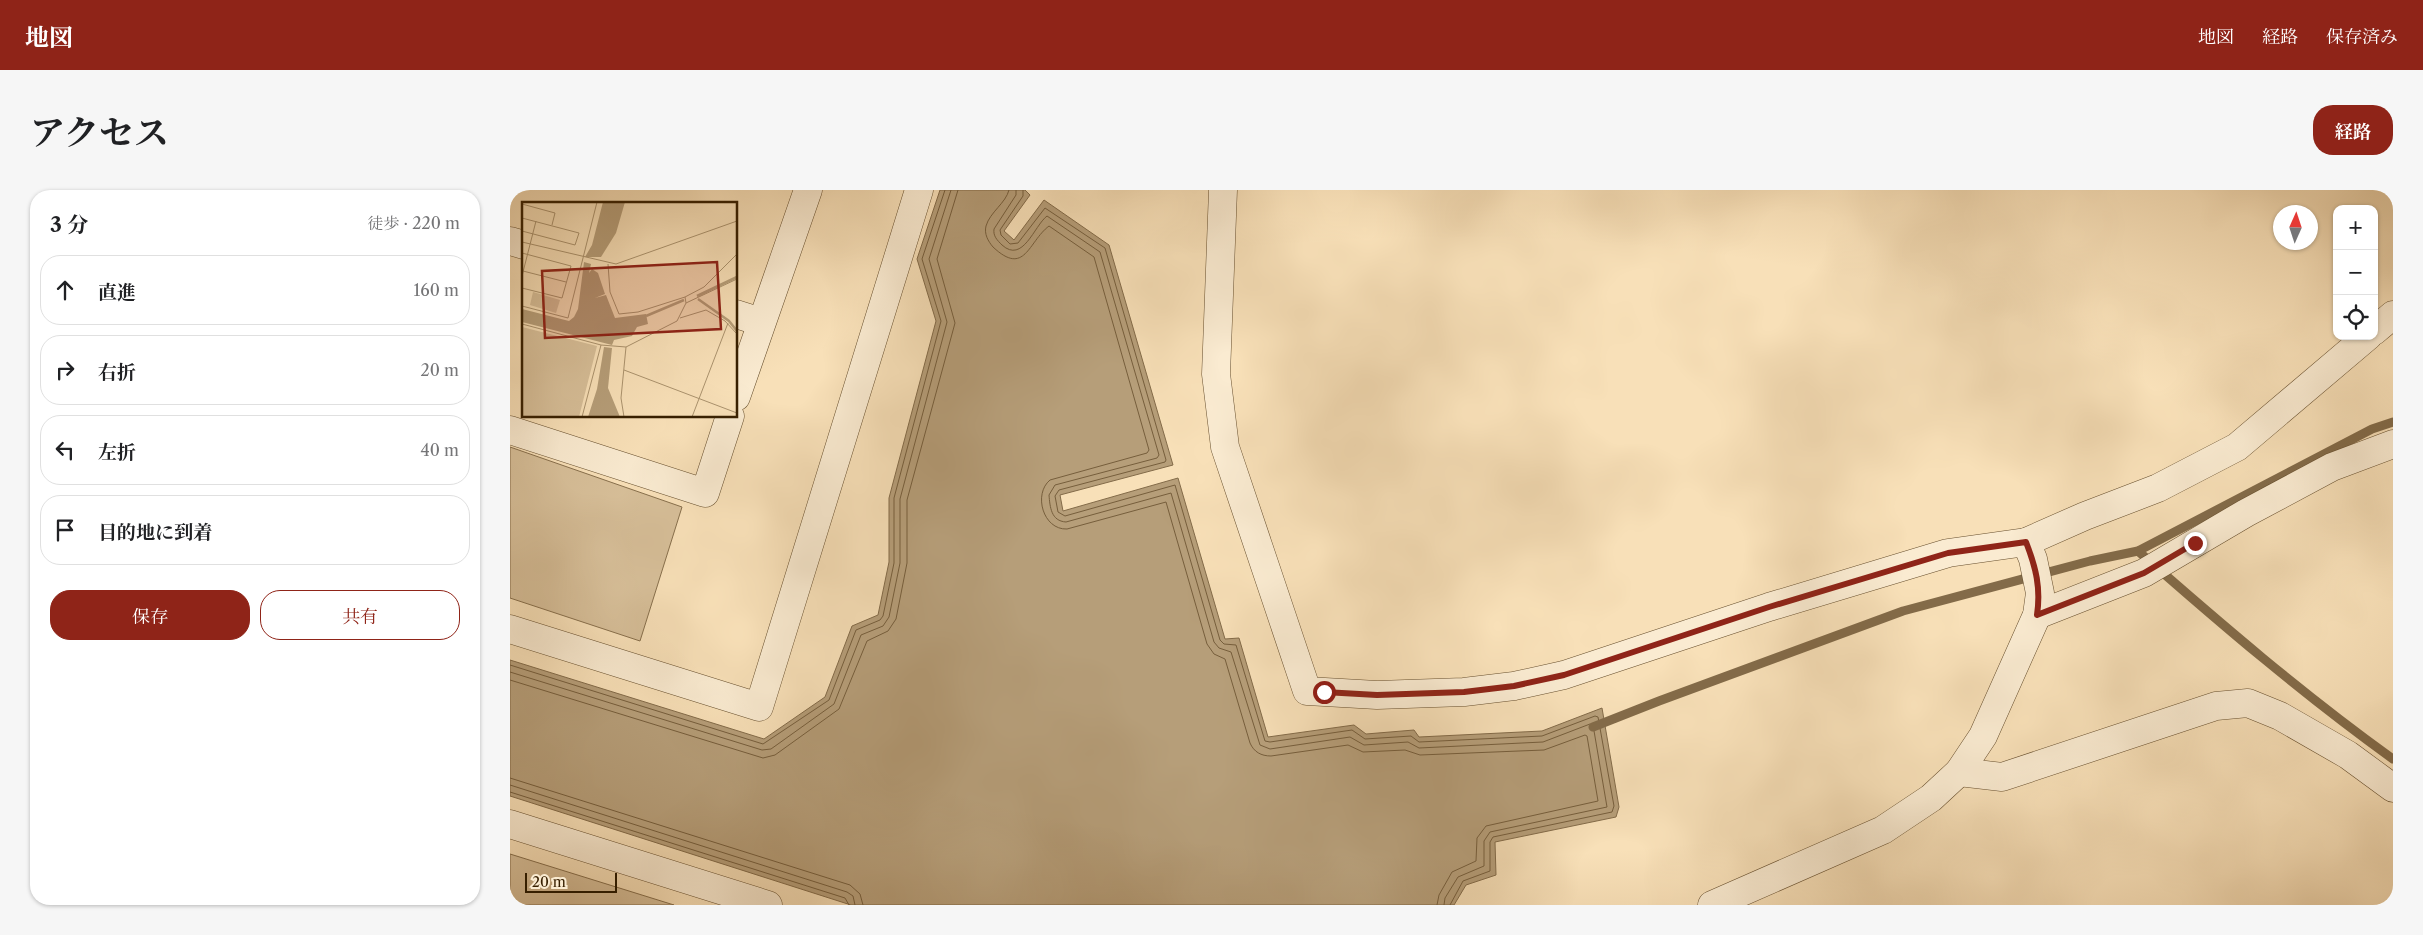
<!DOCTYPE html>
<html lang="ja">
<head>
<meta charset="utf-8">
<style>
	:root { --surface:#fff; --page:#f6f6f6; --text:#202124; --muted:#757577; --line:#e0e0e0; --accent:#8f2418 }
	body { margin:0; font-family:"Libre Caslon Text","Noto Serif JP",serif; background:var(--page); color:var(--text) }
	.controls { position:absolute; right:15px; top:15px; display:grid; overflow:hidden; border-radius:10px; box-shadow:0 1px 4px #0004 }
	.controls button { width:45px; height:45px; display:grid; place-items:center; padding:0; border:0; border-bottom:1px solid var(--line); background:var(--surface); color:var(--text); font:25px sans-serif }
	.compass { position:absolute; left:1763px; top:15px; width:45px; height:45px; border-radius:50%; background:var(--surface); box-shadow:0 1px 4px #0004; rotate:3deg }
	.scale { position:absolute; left:15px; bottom:12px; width:92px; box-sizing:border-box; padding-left:5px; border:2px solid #371f00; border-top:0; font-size:14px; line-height:18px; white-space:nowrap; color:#371f00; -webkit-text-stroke:4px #faebd1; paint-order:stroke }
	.stop { position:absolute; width:15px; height:15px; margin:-11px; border:4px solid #8f2418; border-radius:50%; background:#fff }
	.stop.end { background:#8f2418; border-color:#fff; box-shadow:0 1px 5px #0008 }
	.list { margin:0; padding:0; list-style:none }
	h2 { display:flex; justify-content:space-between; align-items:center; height:65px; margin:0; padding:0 20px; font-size:21px }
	h2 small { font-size:16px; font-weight:400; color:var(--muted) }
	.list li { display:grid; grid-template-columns:32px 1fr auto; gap:15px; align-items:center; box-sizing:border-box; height:70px; margin:0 10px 10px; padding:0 10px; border:1px solid var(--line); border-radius:20px }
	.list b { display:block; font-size:19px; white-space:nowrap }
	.list em { font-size:16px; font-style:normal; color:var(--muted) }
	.actions { display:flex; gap:10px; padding:15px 20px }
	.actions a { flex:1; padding:11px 0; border:1px solid var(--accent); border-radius:20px; text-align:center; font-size:18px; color:var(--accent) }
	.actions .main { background:var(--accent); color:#fff }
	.icon { flex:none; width:28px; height:28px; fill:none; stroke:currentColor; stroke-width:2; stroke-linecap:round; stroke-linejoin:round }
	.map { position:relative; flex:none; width:1883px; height:715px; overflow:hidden; border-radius:20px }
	header { display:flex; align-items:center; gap:30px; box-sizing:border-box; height:70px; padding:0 25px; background:var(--accent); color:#fff }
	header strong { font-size:24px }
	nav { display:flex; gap:28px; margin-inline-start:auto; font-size:18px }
	.intro { display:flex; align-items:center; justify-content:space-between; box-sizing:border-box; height:120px; padding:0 30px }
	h1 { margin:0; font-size:35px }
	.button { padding:12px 22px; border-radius:20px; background:var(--accent); color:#fff; font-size:18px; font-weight:700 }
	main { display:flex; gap:30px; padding:0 30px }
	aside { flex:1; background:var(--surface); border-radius:20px; box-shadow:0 1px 4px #0004 }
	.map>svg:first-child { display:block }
</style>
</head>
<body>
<header>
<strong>地図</strong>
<nav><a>地図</a><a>経路</a><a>保存済み</a></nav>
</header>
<div class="intro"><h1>アクセス</h1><a class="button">経路</a></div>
<main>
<aside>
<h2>3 分<small>徒歩 · 220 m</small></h2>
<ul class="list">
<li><svg class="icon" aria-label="ahead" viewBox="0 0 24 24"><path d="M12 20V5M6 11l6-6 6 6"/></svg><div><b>直進</b></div><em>160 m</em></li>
<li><svg class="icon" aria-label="right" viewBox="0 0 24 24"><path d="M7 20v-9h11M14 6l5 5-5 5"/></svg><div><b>右折</b></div><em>20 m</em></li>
<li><svg class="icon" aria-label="left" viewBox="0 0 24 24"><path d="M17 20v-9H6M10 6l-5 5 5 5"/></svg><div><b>左折</b></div><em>40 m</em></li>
<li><svg class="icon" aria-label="arrive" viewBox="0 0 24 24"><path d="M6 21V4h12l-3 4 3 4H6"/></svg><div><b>目的地に到着</b></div></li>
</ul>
<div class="actions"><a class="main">保存</a><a>共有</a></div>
</aside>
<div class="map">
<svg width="1883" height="715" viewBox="0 0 1883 715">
	<rect width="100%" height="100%" fill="#f8e0b8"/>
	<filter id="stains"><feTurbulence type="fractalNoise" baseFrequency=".004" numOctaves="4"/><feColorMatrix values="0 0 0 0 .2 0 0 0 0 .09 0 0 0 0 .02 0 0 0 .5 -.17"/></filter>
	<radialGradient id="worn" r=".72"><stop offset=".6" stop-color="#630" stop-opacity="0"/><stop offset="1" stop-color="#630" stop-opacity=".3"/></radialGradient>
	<!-- green -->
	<g fill="#d7bf99" stroke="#876f4c">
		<path d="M 0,257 L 172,317 L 130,451 L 0,408 Z"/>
		<path d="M 0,664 L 164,715 L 0,715 Z"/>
	</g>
	<!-- water -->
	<path fill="#b69e79" stroke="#836b49" d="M 430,0 L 515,0 L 520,5 L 494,41 L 504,50 L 534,10 L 599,55 L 663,275 L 550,305 L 553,321 L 668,288 L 715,449 L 729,448 L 758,547 L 844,535 L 856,544 L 904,540 L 909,547 L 1032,541 L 1092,518 L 1109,617 L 1106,627 L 985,652 L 986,685 L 956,695 L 944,715 L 341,715 L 0,606 L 0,470 L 254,549 L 315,507 L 342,436 L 368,425 L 379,372 L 379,308 L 426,131 L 407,69 Z"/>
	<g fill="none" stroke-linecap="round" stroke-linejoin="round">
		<!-- shore -->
		<g stroke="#765e3c" stroke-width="1">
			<path d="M 499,0 C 496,13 480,22 476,36 C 474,44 478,51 483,57 C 515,87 518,52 539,36 L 584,67 L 639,260 L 637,263 L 540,290 C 523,304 533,340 557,339 L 656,312 L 697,454 L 704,464 L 715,469 L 740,553 C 744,562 751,566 761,566 L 838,555 L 853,562 L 895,560 L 910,565 L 1034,560 L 1075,545 L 1077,546 L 1088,611 L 976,636 L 967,648 L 966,671 L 942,682 L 929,705 L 927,715"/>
			<path d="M 506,0 L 506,5 L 484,39 C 483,46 487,50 492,55 C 513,74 524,36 537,26 L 590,62 L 649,265 L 647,268 L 545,295 L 539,305 C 540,317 541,331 556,332 L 661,303 L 704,452 L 709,458 L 721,462 L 750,555 L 760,559 L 840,547 L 854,555 L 898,552 L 909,558 L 1033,552 L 1080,534 L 1083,535 L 1097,617 L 980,642 L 974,651 L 974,676 L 948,687 L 935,708 L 934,715"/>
			<path d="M 513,0 L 513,6 L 490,40 L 491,45 L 500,54 L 508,53 L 535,18 L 595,58 L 656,270 L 655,272 L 549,300 L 545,306 L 548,322 L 555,326 L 665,295 L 710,450 L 714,454 L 726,455 L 755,551 L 760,552 L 842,540 L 855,549 L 901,546 L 909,552 L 1032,546 L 1085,526 L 1088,527 L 1104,616 L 1102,622 L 983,647 L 980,652 L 980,681 L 953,691 L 940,715"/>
			<path d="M 0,475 L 253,554 L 319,510 L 346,440 L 370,430 L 373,426 L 384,373 L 384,308 L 431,131 L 412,69 L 435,0"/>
			<path d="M 0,482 L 252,560 L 261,559 L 324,514 L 351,445 L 373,436 L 379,427 L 390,373 L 390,309 L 437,132 L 419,69 L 441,0"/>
			<path d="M 0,490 L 253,568 L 265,565 L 329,519 L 357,451 L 378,441 L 386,429 L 397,373 L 397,310 L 445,133 L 427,69 L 448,0"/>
			<path d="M 0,588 L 340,695 L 350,704 L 353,715"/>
			<path d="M 0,595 L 337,702 L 343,706 L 345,715"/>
			<path d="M 0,602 L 335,708 L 339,715"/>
		</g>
		<!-- stream -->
		<g stroke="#836b49" stroke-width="9">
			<path d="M 1628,361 C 1711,434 1794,505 1883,569"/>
			<path d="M 1083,537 L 1149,511 L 1393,421 L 1580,371 L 1628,361 L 1862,239 L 1883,232"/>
		</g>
		<defs>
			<g id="minor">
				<path d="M 713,0 L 706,184 L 715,257 L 797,501 L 867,505 L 954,502 L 1004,496 L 1054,485 L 1259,417 L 1438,363 L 1516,352"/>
				<path d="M 0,51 L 14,55"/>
				<path d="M 226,124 L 251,132"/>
				<path d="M 1864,141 L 1883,125"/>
				<path d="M 226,207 L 298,0"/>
				<path d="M 0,240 L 195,303 L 220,226"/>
				<path d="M 1527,425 L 1634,383 L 1736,323 L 1822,277 L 1883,254"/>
				<path d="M 0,439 L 249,517 L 409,0"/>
				<path d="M 1449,582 L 1492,587 L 1706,516 L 1738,513 L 1770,526 L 1838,565 L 1883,598"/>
				<path d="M 0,634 L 258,715"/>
				<path d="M 1202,715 L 1373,640 L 1421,608 L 1449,582 L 1473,546 L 1527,425 L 1530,403 L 1523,369 L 1516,352 L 1575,326 L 1648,298 L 1727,257 L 1858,146"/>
			</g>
		</defs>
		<!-- minor casing -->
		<use href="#minor" stroke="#674f2e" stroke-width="29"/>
		<!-- minor -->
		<use href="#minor" stroke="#faebd1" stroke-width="28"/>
	</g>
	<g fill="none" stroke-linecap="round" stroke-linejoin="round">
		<!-- route -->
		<path stroke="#8f2418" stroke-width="6" d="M 814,502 L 867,505 L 954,502 L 1004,496 L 1054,485 L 1259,417 L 1438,363 L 1516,352 C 1526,378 1531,398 1527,425 L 1634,383 L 1685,353"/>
	</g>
	<!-- overview -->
	<g transform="translate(12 12)">
		<rect width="215" height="215" fill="#f8e0b8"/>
		<path d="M 11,90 L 38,98 L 34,111 L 8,103 ZM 0,125 L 75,144 L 57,215 L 0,215 Z" fill="#d7bf99"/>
		<path d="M 81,0 L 103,0 L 94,31 L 79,55 L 63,55 L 70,43 ZM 62,60 L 69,62 L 67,71 L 70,67 L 76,71 L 83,92 L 73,96 L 84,93 L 93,116 L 124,112 L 126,122 L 115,125 L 110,134 L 92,138 L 90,143 L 0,120 L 0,107 L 47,119 L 52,115 L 56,107 ZM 82,145 L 90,146 L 86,186 L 98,215 L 66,215 L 75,187 Z" fill="#b69e79"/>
		<path fill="none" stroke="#b69e79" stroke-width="2.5" d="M 175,94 L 215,75M 176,97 L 207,119 L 215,129M 124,114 L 162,98"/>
		<path fill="none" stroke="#ab936e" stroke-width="1" d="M 0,2 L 33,11 L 30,23M 0,16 L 57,31 L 53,43 L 0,29M 0,40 L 94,62 L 215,19M 0,51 L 49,64 L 40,96 L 0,86M 86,62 L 88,90 L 97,112 L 116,110 L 163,95M 1,69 L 44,80M 0,74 L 14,19M 164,101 L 215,77M 0,104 L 46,116 L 75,0M 158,116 L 184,108 L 203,119 L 215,132M 0,122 L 79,143 L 104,145 L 155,119 L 164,101 L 163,95 L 182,85 L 215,52M 102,168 L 215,211M 60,215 L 79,143M 102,215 L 99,196 L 104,145M 170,215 L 206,121"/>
		<path fill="#8f2418" fill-opacity="0.15" stroke="#8f2418" stroke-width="2.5" d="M 195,60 L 199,127 L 23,136 L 20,69 Z"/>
		<rect width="215" height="215" fill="none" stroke="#371f00" stroke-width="2.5"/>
	</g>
	<rect width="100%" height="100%" filter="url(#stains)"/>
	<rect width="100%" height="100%" fill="url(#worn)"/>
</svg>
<div class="controls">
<button>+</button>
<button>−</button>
<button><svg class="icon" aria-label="locate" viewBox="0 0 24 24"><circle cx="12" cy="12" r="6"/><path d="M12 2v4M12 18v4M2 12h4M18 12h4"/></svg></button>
</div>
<svg class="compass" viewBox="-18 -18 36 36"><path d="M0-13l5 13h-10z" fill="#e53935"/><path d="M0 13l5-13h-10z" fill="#757577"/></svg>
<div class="scale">20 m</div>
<div class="stop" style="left:814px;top:502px"></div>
<div class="stop end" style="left:1685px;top:353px"></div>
</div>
</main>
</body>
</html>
